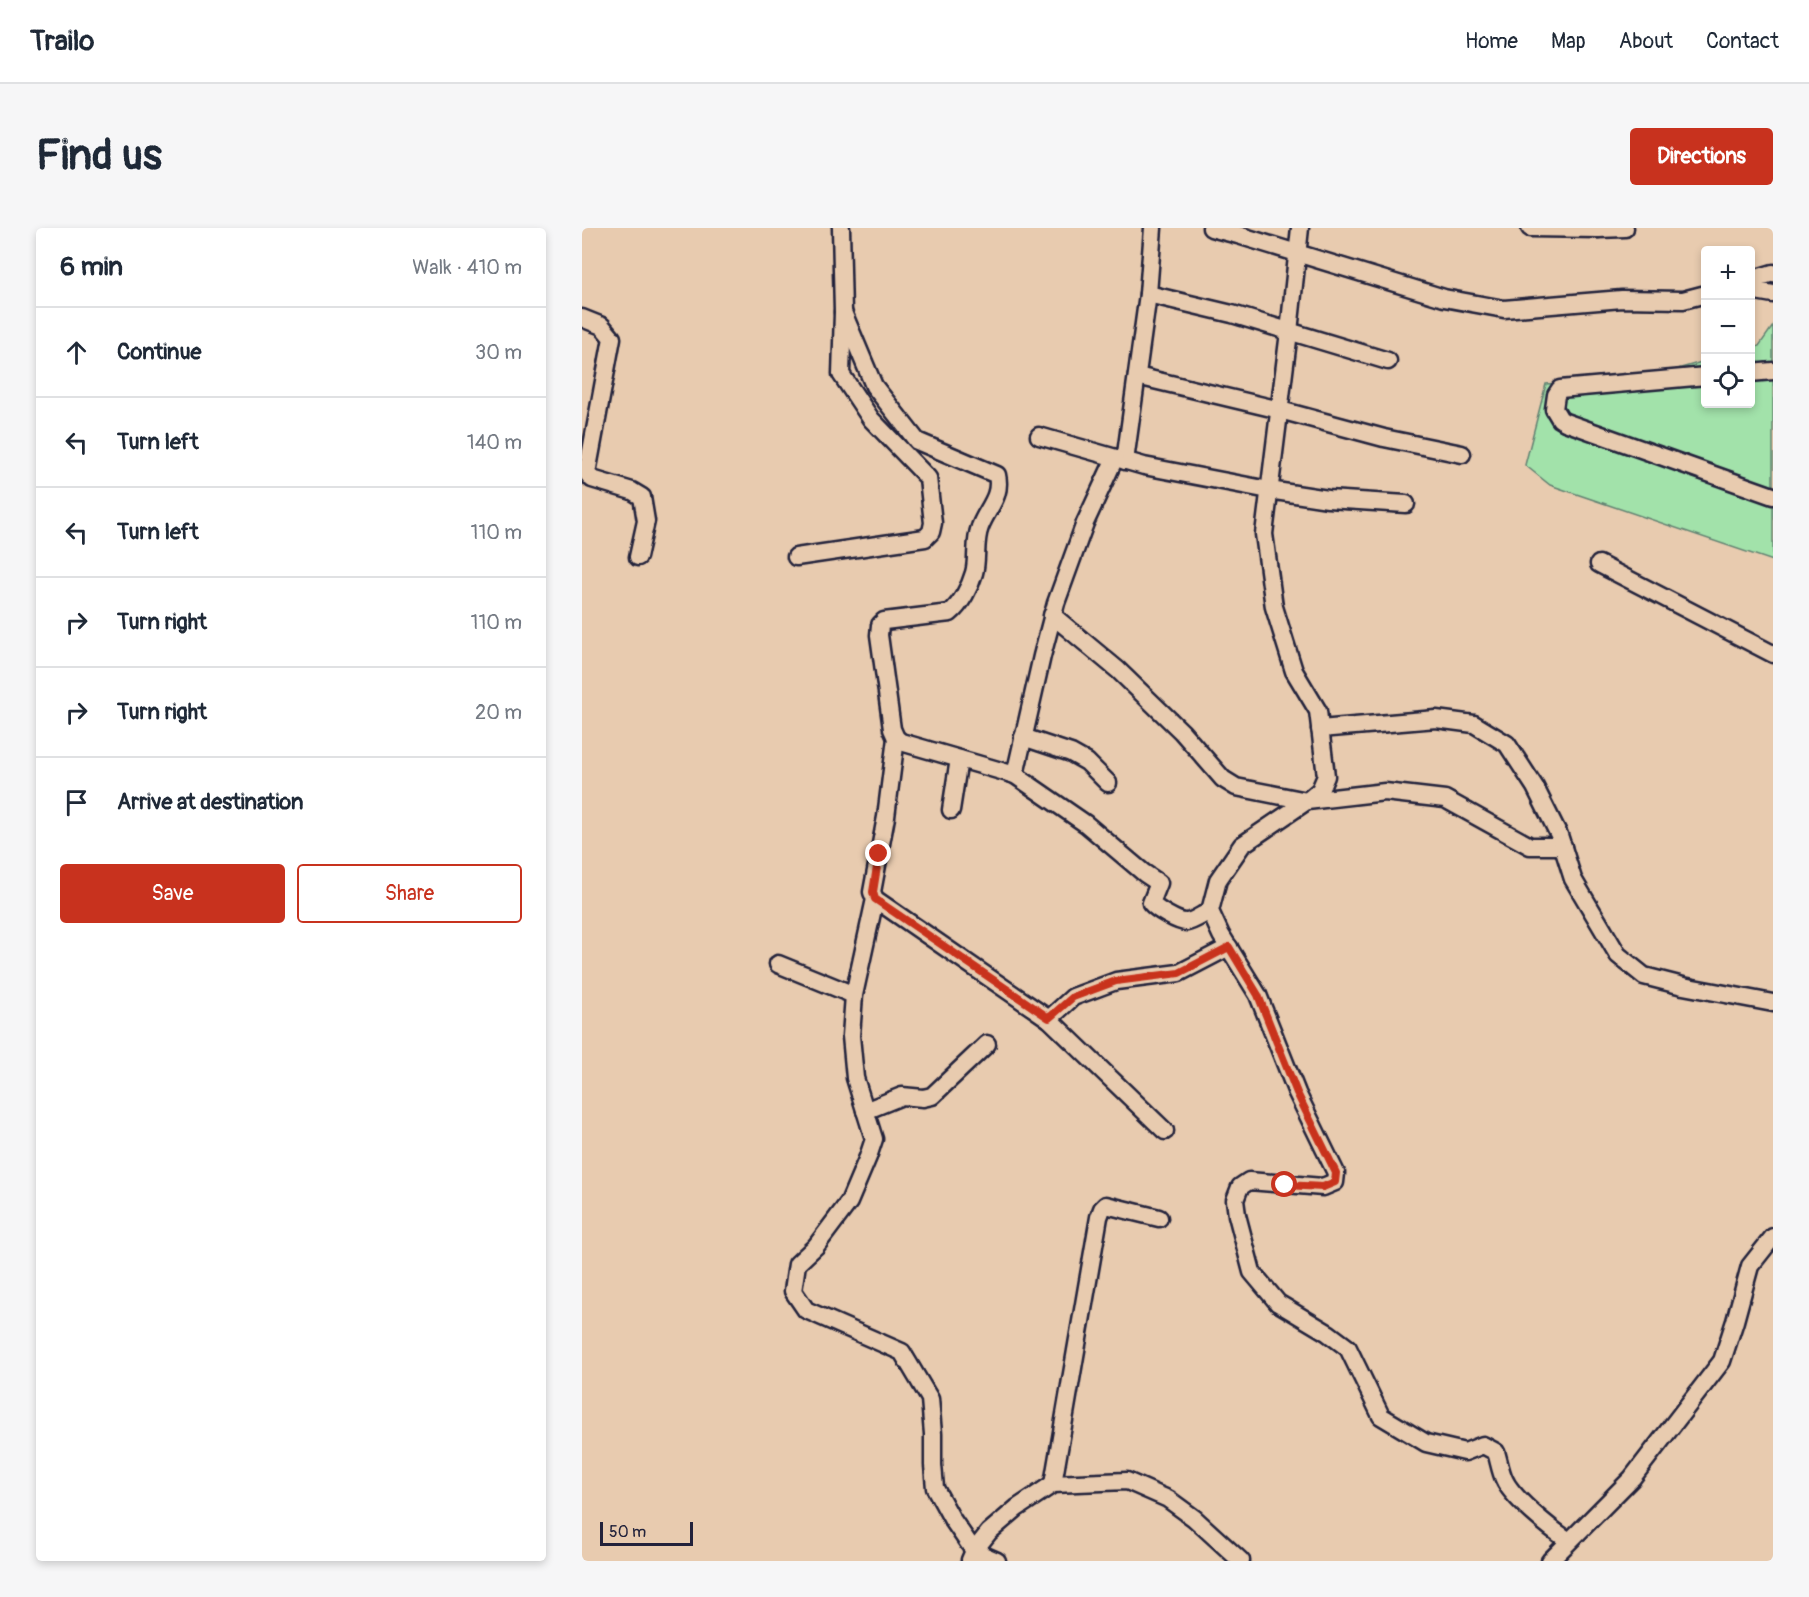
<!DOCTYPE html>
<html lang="en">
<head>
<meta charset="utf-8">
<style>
	:root { --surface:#fff; --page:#f6f6f7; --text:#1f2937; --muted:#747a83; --line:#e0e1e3; --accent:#c8321e }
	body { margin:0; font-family:Pangolin,sans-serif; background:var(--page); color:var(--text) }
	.controls { position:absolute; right:18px; top:18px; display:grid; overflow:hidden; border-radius:6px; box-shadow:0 3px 9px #0003 }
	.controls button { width:54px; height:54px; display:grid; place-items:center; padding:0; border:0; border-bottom:2px solid var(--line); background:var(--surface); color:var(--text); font:30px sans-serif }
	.scale { position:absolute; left:18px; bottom:15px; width:93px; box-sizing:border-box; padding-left:6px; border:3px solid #22223b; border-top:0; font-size:16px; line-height:21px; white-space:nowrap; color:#22223b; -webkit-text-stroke:4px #e8cbaf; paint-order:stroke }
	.stop { position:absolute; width:18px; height:18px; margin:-14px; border:4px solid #c8321e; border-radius:50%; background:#fff }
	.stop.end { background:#c8321e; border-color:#fff; box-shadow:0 2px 6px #0008 }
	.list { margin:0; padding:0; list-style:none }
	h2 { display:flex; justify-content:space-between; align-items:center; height:78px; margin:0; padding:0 24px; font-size:26px }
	h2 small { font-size:20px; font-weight:400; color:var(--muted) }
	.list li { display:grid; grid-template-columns:39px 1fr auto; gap:18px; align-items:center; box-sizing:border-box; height:90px; padding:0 24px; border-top:2px solid var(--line) }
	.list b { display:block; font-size:22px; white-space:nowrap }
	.list em { font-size:20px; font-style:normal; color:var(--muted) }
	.actions { display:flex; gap:12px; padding:18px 24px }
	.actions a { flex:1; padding:14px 0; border:2px solid var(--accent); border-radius:6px; text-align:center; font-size:21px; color:var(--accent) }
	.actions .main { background:var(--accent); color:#fff }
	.icon { flex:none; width:33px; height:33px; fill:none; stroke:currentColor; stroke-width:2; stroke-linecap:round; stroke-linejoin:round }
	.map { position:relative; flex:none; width:1191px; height:1333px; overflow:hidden; border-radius:6px }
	header { display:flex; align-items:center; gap:36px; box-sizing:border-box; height:84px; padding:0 30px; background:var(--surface); border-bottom:2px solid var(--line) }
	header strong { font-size:28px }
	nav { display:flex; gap:33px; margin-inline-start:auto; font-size:21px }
	.intro { display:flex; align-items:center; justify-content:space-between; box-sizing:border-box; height:144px; padding:0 36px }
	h1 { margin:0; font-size:42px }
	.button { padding:15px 27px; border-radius:6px; background:var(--accent); color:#fff; font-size:21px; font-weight:700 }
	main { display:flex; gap:36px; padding:0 36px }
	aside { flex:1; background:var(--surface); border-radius:6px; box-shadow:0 3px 9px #0003 }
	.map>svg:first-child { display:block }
</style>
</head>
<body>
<header>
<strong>Trailo</strong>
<nav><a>Home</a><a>Map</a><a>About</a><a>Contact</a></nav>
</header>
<div class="intro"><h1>Find us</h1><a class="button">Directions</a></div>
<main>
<aside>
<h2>6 min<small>Walk · 410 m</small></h2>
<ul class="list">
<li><svg class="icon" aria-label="ahead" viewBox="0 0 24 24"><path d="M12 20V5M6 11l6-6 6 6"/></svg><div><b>Continue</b></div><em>30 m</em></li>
<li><svg class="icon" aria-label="left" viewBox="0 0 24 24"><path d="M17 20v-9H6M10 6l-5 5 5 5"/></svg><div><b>Turn left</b></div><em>140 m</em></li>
<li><svg class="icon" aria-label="left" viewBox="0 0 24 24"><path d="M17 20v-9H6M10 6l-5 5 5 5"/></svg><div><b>Turn left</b></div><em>110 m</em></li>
<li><svg class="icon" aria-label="right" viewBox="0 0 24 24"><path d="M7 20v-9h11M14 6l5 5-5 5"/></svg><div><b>Turn right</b></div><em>110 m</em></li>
<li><svg class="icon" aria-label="right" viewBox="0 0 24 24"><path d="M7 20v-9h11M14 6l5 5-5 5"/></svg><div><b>Turn right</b></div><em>20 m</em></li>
<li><svg class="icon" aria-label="arrive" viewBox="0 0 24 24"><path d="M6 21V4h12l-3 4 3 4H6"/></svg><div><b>Arrive at destination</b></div></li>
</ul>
<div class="actions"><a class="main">Save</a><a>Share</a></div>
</aside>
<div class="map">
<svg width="1191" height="1333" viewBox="0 0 1191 1333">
	<rect width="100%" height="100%" fill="#e8cbaf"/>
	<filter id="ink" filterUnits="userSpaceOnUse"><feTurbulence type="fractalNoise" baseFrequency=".0167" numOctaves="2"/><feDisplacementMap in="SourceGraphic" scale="12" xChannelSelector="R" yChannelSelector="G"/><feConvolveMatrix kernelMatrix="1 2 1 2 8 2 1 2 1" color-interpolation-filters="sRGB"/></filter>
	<g filter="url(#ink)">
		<!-- green -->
		<path fill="#a2e2aa" stroke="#628272" stroke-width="1.5" d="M 1191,98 L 1191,333 L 968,257 L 943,237 L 964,156 L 1068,149 L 1123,133 L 1124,176 L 1168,176 L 1169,121 L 1177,118 Z"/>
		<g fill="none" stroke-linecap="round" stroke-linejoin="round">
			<defs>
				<g id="minor">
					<path d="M 629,0 L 656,7 L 862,70 L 922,81 L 1040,71 L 1101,72 L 1124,66"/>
					<path d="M 718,0 L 707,104 L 682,306 L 692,379 L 712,443 L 736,483 L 744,548 L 738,562 L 725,573 L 660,617 L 636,652 L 628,683 L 639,707 L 676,767 L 715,865 L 754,945 L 753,954 L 741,959 L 667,953 L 658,959 L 653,972 L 655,987 L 670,1044 L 696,1075 L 746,1105 L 766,1120 L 799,1188 L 844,1215 L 883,1224 L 901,1217 L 914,1224 C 917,1233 918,1242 922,1251 C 930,1270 969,1301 987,1313"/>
					<path d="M 948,0 L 1016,1 L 1016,0"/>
					<path d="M 1016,1 L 1043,0"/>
					<path d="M 1168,52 L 1191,45"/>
					<path d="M 1168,62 L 1191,66"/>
					<path d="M 566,66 L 650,86 L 806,133"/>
					<path d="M 261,84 L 292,158 L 335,213 L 415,247 C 420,269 405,280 398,299 C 392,314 396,331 392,345 C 388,359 379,376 368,385 L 302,393 L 298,397 L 297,407 L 310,501 L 314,510 L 319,514 L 433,547 L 504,596 L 562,645 L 577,655 L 569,675 C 574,681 597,695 605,694 C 612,693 621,686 628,683"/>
					<path d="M 0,90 L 20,98 L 30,110 L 5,245 L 10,251 L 50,263 L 60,269 L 64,293 L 56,329"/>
					<path d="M 1168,145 L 1191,143"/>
					<path d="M 555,148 L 698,182 L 802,210 L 880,226"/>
					<path d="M 1124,148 L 978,161 L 974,167 L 972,181 L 978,191 L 983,194 L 1191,268"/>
					<path d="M 457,208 L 562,238 L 687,262 L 746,271 L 824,276"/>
					<path d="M 543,233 L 566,66 L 571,0"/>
					<path d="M 214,329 L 343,310 L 349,304 L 351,295 L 346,250 L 289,191 L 259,146 L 261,84 L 259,0"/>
					<path d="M 1017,336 L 1191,426"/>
					<path d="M 470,387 L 536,442 L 600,504 L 641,551 L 654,559 L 725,573 L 803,564 L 863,571 L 948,618 L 981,618"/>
					<path d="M 738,501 L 854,491 L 892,496 L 925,516 L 953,559 L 977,607 L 991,651 L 1036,727 L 1062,748 L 1101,758 L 1191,775"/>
					<path d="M 441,509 L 489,525 L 505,534 L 526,555"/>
					<path d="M 314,510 L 304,589 L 290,664 L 293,671 L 467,791"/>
					<path d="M 433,547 L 460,428 L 474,375 L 503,295 L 533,230"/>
					<path d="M 369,582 L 377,531"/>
					<path d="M 293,671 L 272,767 L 269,808 L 273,850 L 292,911 L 286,929 L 267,974 L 234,1018 L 215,1036 L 211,1063 L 224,1082 L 320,1124 L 348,1171 L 351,1206 L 351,1237 L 353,1260 L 370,1291 L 392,1323 L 415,1333"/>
					<path d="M 196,736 L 272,767"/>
					<path d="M 283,883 L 320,868 L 341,870 L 350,868 L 405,816"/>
					<path d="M 583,903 L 467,791 L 491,769 L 534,753 L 597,745 L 647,719"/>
					<path d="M 471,1256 L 517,989 L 520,981 L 524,977 L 577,990"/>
					<path d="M 388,1332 L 392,1323 L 407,1304 L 435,1280 L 471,1256 L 545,1253 L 586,1271 L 612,1290 L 659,1333"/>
					<path d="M 968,1333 L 1050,1250 L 1140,1133 L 1153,1093 L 1168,1038 L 1191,1009"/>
				</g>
			</defs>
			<!-- minor casing -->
			<use href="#minor" stroke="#22223b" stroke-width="21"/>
			<!-- minor -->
			<use href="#minor" stroke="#e8cbaf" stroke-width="16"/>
		</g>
	</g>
	<g fill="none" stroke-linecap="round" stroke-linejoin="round" filter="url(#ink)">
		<!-- route -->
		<path stroke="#c8321e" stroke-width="8" d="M 297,626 L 291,664 L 293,671 L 467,790 L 491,769 L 534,753 L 597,745 L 647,719 L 676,767 L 715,865 L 754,945 L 753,954 L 741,959 L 703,957"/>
	</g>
</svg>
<div class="controls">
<button>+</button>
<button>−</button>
<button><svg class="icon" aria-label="locate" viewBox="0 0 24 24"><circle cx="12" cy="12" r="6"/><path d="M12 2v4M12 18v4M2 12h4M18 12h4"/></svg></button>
</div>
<div class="scale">50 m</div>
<div class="stop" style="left:703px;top:957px"></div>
<div class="stop end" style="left:297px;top:626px"></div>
</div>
</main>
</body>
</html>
